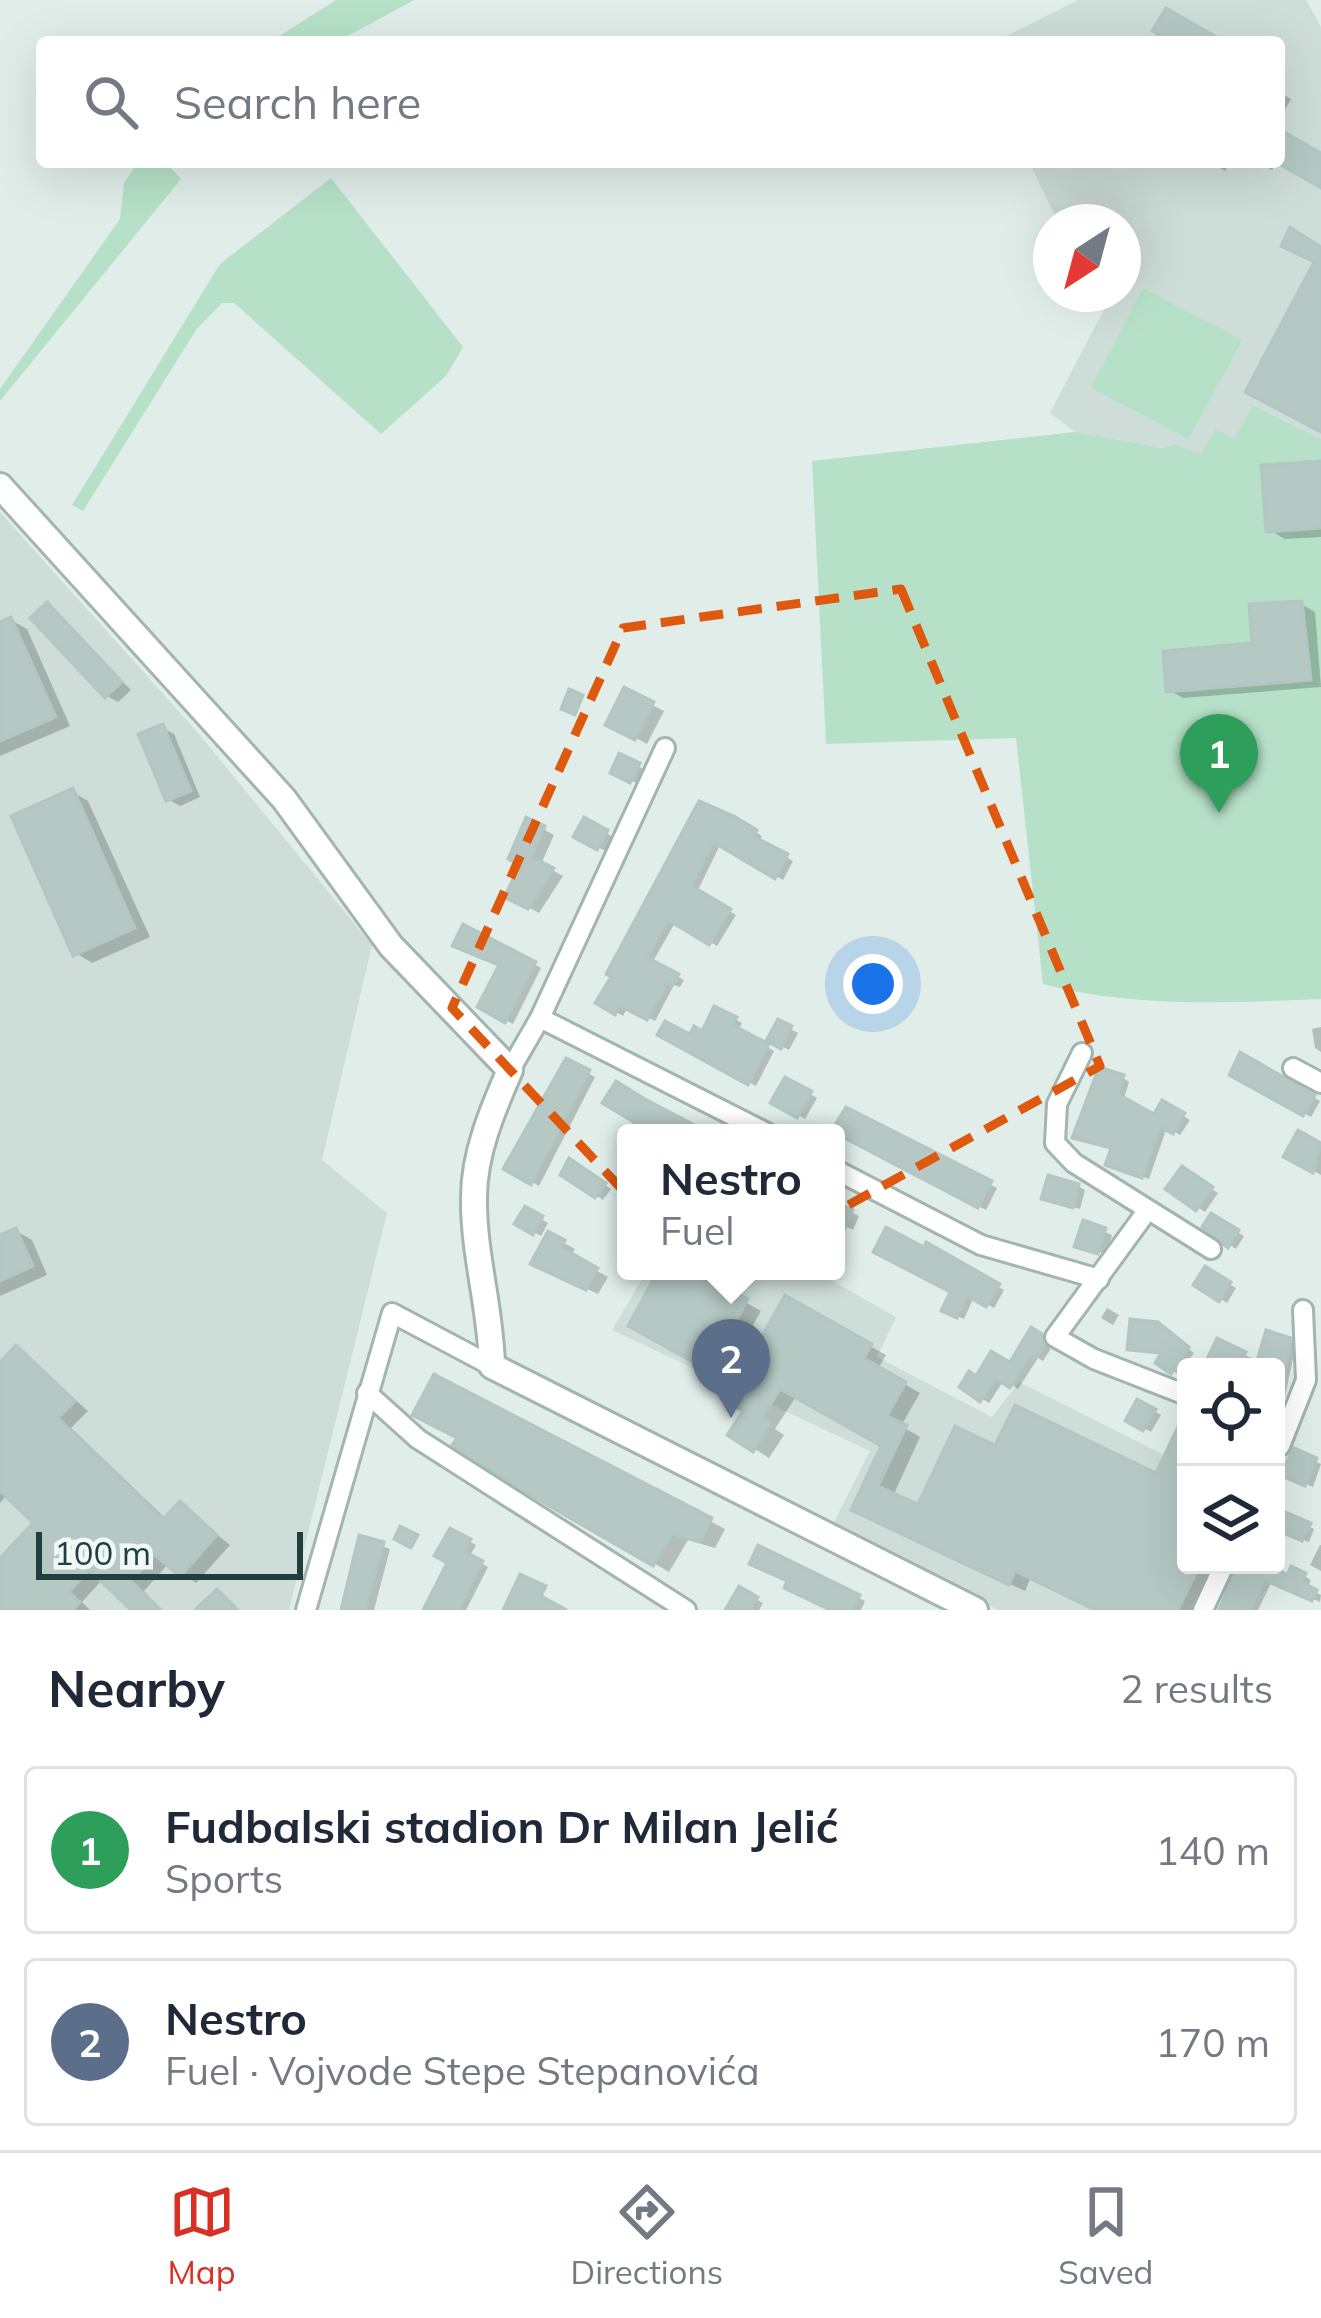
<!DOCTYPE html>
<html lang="en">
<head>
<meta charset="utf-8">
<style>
	:root { --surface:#fff; --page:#f6f6f7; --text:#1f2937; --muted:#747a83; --line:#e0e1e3; --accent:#d93025 }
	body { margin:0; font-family:Mulish,sans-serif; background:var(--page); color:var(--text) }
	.controls { position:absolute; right:36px; bottom:36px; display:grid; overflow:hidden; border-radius:12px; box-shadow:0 12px 48px #0002 }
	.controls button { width:108px; height:108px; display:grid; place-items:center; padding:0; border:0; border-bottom:3px solid var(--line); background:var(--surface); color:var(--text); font:60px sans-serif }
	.compass { position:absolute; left:1033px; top:204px; width:108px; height:108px; border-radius:50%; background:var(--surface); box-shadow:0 12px 48px #0002; rotate:216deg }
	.scale { position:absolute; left:36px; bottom:30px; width:267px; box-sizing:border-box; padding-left:12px; border:6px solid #1e3f3b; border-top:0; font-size:33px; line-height:42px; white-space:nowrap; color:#1e3f3b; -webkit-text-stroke:9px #f1f9f6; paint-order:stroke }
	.you { position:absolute; left:873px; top:984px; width:42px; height:42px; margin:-30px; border:9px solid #fff; border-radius:50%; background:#1a73e8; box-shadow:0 0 0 18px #1a73e833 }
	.badge { display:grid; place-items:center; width:78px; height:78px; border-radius:50%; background:var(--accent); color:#fff; font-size:39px; font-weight:700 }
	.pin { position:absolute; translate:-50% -99px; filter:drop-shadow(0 3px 6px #0008) }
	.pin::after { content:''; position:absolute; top:63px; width:42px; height:36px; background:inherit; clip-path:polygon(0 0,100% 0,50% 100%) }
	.popup { position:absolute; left:617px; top:1124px; width:228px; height:156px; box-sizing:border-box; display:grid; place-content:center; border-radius:12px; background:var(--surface); filter:drop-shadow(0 3px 9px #0005); font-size:39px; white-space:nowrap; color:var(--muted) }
	.popup b { font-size:45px; color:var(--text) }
	.popup::after { content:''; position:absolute; left:50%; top:100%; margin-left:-24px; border:24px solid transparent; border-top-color:var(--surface) }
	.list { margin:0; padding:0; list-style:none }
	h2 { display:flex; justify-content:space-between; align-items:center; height:156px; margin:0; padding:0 48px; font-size:51px }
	h2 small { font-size:39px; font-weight:400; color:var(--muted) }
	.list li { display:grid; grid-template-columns:78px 1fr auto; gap:36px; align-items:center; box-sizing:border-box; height:168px; margin:0 24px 24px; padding:0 24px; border:3px solid var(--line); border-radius:12px }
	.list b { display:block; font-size:45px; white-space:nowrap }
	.list p { margin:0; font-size:39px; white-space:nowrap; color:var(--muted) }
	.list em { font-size:39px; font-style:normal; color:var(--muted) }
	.icon { flex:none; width:66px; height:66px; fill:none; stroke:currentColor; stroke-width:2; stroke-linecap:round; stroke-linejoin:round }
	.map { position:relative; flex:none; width:1321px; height:1610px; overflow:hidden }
	.search { position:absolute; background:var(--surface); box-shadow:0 12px 48px #0002; left:36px; right:36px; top:36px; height:132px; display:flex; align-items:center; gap:30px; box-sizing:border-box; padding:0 42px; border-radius:12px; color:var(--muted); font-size:45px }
	.sheet { height:540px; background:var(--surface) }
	nav { display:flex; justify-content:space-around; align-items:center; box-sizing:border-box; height:168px; border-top:3px solid var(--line); background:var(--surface); font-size:33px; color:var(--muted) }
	nav a { display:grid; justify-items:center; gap:6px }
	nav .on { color:var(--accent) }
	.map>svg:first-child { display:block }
</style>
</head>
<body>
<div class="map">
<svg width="1321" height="1610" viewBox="0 0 1321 1610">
	<rect width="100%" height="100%" fill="#e0ede9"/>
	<!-- built -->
	<g fill="#ceddd8">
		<path d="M 1078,0 L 1306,0 L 1321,27 L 1321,439 L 1254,405 L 1234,440 L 1201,454 L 1174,444 L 1163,448 L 1075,432 L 1050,413 L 1112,294 L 1123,294 L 1123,222 L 1058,222 L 1029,162 L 1279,162 L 1279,42 L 995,42 Z"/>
		<path d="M 0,512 L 198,733 L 372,945 L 322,1160 L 387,1213 L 289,1610 L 0,1610 Z"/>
		<path d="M 647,1271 L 815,1271 L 896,1317 L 877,1357 L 992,1417 L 1019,1382 L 1186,1466 L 1186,1565 L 1211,1565 L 1190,1610 L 998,1610 L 832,1526 L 870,1451 L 612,1330 Z"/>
	</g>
	<!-- green -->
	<g fill="#b6e1c8">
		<path d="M 336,0 L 414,0 L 337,42 L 270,42 Z"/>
		<path d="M 138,162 L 165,162 L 181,179 L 0,401 L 0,389 L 120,219 L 124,183 Z"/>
		<path d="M 331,178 L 463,347 L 446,376 L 381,434 L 234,303 L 222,303 L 196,330 L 83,511 L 72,505 L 220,264 Z"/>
		<path d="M 1143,288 L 1242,340 L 1189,439 L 1091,388 Z"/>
		<path d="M 1253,405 L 1321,439 L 1321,999 C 1228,1003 1134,1008 1043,984 L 1016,738 L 826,744 L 812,461 L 1075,432 L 1163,448 L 1174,444 L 1201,454 L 1216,429 L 1234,439 Z"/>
	</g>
	<!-- shadow -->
	<g fill="#0003">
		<path d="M 1279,92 L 1291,99 L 1279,120 Z"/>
		<path d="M 1210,162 L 1230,162 L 1225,171 Z"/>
		<path d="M 1257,162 L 1277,162 L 1272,170 Z"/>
		<path d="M 1321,464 L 1321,537 L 1285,539 L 1269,530 Z"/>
		<path d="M 1301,604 L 1315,612 L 1321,687 L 1183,698 L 1169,690 L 1255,646 Z"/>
		<path d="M 48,606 L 131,690 L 118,702 L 107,696 Z"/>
		<path d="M 11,620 L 27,629 L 70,726 L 0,756 L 0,625 Z"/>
		<path d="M 625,691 L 664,711 L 647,744 L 609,724 Z"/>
		<path d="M 162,728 L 174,734 L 200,797 L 180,806 L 168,799 Z"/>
		<path d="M 621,757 L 645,770 L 638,784 L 613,772 Z"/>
		<path d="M 73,792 L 88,801 L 150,937 L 92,963 L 76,953 Z"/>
		<path d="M 700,804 L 741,823 L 762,836 L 758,842 L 793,861 L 783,880 L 721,843 L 697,892 L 736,915 L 717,946 L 676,921 L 652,963 L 684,980 L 680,987 L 674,985 L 655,1021 L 628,1007 L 623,1016 L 599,1002 Z"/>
		<path d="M 528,821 L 554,835 L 541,864 L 563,876 L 539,913 L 508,896 L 524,864 Z"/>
		<path d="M 586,821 L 613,837 L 605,851 L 577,836 Z"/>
		<path d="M 464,928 L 541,968 L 513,1024 L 481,1006 L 503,965 Z"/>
		<path d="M 716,1010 L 742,1023 L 738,1031 L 774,1051 L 756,1086 L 661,1034 L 704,1035 Z"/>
		<path d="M 779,1023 L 798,1033 L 789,1050 L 770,1040 Z"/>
		<path d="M 1321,1027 L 1321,1052 L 1315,1048 L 1312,1029 Z"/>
		<path d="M 1242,1056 L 1320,1101 L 1311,1117 L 1233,1073 Z"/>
		<path d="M 567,1062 L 595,1077 L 539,1186 L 507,1167 Z"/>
		<path d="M 1123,1078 L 1129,1082 L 1123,1101 L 1155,1119 L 1163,1104 L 1190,1120 L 1180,1135 L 1167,1127 L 1149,1179 L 1115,1167 L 1114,1148 L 1076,1137 Z"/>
		<path d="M 786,1081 L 817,1098 L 805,1119 L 774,1102 Z"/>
		<path d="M 847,1111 L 997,1188 L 986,1210 L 835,1130 Z"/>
		<path d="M 1299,1134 L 1321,1146 L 1321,1175 L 1294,1160 Z"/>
		<path d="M 571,1162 L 611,1189 L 603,1200 L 564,1174 Z"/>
		<path d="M 1183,1170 L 1218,1193 L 1205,1212 L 1170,1189 Z"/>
		<path d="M 1078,1186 L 1085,1190 L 1080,1209 L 1052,1201 Z"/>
		<path d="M 836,1205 L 859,1216 L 853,1230 L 836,1222 Z"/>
		<path d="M 526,1210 L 548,1223 L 541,1236 L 518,1223 Z"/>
		<path d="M 1212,1217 L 1244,1236 L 1236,1249 L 1230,1245 Z"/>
		<path d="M 1085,1224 L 1112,1235 L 1106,1254 L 1081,1246 Z"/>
		<path d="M 16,1231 L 32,1240 L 47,1275 L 0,1296 L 0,1238 Z"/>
		<path d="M 887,1231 L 1004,1290 L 994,1308 L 974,1297 L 964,1319 L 944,1309 L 953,1291 Z"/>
		<path d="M 549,1235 L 575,1249 L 571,1256 L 608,1277 L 598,1294 L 545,1269 Z"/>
		<path d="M 1206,1270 L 1236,1288 L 1227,1303 L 1197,1284 Z"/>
		<path d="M 661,1271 L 689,1271 L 761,1311 L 748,1334 L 762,1342 L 786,1299 L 886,1355 L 878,1369 L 920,1393 L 901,1426 L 920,1437 L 893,1496 L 919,1508 L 997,1449 L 1186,1490 L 1186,1565 L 1219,1565 L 1197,1610 L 1099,1610 L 1031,1577 L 1025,1591 L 870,1518 L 885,1444 L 797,1395 L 775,1429 L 784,1435 L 769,1458 L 731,1434 L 765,1372 L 736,1356 L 725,1377 L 632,1325 Z"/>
		<path d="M 1107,1308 L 1119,1315 L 1113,1325 L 1101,1318 Z"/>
		<path d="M 1165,1330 L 1194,1353 L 1179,1375 L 1159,1362 L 1164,1354 L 1130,1348 Z"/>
		<path d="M 1032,1331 L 1049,1341 L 1050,1350 L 1043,1361 L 1038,1358 L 1018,1389 L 1004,1380 L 989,1403 L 963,1386 L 1011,1366 Z"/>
		<path d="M 1268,1334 L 1296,1344 L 1281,1416 L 1276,1414 L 1276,1367 L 1228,1367 L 1211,1358 L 1218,1342 L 1260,1362 Z"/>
		<path d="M 17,1349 L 88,1411 L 71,1428 L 167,1520 L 180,1505 L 230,1545 L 196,1583 L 169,1563 L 144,1591 L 162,1610 L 136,1610 L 103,1579 L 82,1602 L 90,1610 L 0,1610 L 0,1563 L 38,1523 L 8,1494 L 0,1503 L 0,1367 Z"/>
		<path d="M 1138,1403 L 1161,1415 L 1151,1432 L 1129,1420 Z"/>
		<path d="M 1295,1452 L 1321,1464 L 1313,1487 L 1290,1477 Z"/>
		<path d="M 532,1492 L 710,1521 L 725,1529 L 715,1548 L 688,1540 L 669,1572 Z"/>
		<path d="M 1276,1511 L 1314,1529 L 1309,1542 L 1276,1529 Z"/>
		<path d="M 451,1532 L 476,1545 L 469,1557 L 488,1567 L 466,1610 L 436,1610 L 451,1562 Z"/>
		<path d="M 361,1538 L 390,1549 L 374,1610 L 341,1610 Z"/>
		<path d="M 1320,1545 L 1321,1545 L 1321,1571 L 1310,1565 Z"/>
		<path d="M 759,1549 L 865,1601 L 861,1610 L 835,1610 L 753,1563 Z"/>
		<path d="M 1244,1565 L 1258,1565 L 1288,1579 L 1292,1570 L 1311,1580 L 1307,1588 L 1321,1595 L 1320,1602 L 1272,1581 L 1258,1610 L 1248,1610 Z"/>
		<path d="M 740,1590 L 763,1603 L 759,1610 L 738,1610 Z"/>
	</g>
	<!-- building -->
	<g fill="#b5c8c3" stroke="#b2c7c1" stroke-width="3">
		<path d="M 1166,8 L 1225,42 L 1171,42 L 1152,31 Z"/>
		<path d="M 1279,129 L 1321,153 L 1321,188 L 1279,164 Z"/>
		<path d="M 1290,227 L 1321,247 L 1321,432 L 1245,392 L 1314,262 L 1281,246 Z"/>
		<path d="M 1321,461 L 1321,528 L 1266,532 L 1261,465 Z"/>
		<path d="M 1302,601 L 1311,680 L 1166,692 L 1163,651 L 1252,643 L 1249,604 Z"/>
		<path d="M 47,602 L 122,682 L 105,698 L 30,618 Z"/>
		<path d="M 11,617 L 56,717 L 0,741 L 0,622 Z"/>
		<path d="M 624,687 L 654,702 L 635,740 L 605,725 Z"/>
		<path d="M 569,689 L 583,695 L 575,715 L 561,709 Z"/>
		<path d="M 163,724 L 191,791 L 166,801 L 138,734 Z"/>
		<path d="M 619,753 L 640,763 L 630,783 L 610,773 Z"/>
		<path d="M 73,788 L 135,928 L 73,956 L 11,816 Z"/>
		<path d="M 699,801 L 734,816 L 757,830 L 753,836 L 788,854 L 775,879 L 713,842 L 692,886 L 731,909 L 709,945 L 668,920 L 647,957 L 679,974 L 672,986 L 667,983 L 647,1020 L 620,1006 L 615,1015 L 595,1003 L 611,977 L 606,974 Z"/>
		<path d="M 526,817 L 545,826 L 532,857 L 554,868 L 528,909 L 504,897 L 520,865 L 508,859 Z"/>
		<path d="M 584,817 L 608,830 L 597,850 L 573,837 Z"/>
		<path d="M 463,924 L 536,962 L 505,1023 L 477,1007 L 499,965 L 452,946 Z"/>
		<path d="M 714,1006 L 737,1017 L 733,1025 L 769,1044 L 748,1085 L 657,1035 L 665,1021 L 690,1034 L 694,1026 L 702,1031 Z"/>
		<path d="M 778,1019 L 792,1026 L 781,1049 L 766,1041 Z"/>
		<path d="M 1240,1052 L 1315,1095 L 1303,1116 L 1229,1075 Z"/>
		<path d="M 566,1058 L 590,1070 L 531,1185 L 503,1169 Z"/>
		<path d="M 1099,1067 L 1124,1075 L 1118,1094 L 1154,1114 L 1162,1100 L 1185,1113 L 1173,1134 L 1160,1127 L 1142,1178 L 1105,1165 L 1111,1148 L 1072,1138 Z"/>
		<path d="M 785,1077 L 812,1091 L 797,1118 L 770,1103 Z"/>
		<path d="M 616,1081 L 645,1099 L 710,1133 L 653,1133 L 635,1123 L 602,1103 Z"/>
		<path d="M 846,1107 L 992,1181 L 978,1208 L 831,1131 Z"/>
		<path d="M 1298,1130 L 1321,1143 L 1313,1173 L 1283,1157 Z"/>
		<path d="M 569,1158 L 606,1183 L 595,1198 L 560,1175 Z"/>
		<path d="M 1182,1166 L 1213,1187 L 1196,1211 L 1165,1189 Z"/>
		<path d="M 1048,1175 L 1079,1184 L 1073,1208 L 1041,1199 Z"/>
		<path d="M 836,1202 L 853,1210 L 836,1248 Z"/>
		<path d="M 525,1206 L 543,1216 L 533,1235 L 514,1224 Z"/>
		<path d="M 1211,1213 L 1239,1230 L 1228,1248 L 1202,1227 Z"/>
		<path d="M 1083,1220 L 1106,1228 L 1098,1254 L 1074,1247 Z"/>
		<path d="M 886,1227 L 924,1247 L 926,1242 L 1000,1284 L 986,1307 L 967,1296 L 957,1318 L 941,1311 L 950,1292 L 873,1252 Z"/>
		<path d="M 16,1228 L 33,1266 L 0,1281 L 0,1235 Z"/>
		<path d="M 548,1231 L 565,1240 L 561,1247 L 598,1268 L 586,1290 L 530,1264 Z"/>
		<path d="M 1205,1266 L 1231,1282 L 1219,1302 L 1193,1285 Z"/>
		<path d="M 658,1271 L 695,1271 L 748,1299 L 735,1323 L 761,1338 L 785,1295 L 872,1344 L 864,1358 L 906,1382 L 887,1416 L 907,1425 L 878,1486 L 918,1504 L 955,1426 L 995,1445 L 1015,1405 L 1156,1473 L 1186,1410 L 1186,1565 L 1200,1565 L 1178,1610 L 1095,1610 L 1015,1571 L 1009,1585 L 851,1510 L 881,1446 L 780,1389 L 762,1418 L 770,1423 L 753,1452 L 727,1435 L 743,1411 L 737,1408 L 760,1372 L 720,1350 L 709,1371 L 628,1326 Z"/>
		<path d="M 1130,1319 L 1158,1322 L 1189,1347 L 1171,1374 L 1155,1363 L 1161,1353 L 1127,1350 Z"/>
		<path d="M 1031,1327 L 1042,1334 L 1044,1345 L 1035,1360 L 1029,1356 L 1010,1388 L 996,1379 L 980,1402 L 959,1387 L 969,1371 L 976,1376 L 991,1351 L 1010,1362 Z"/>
		<path d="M 1266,1330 L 1291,1338 L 1286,1365 L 1258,1357 Z"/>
		<path d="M 1217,1338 L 1246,1352 L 1239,1367 L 1207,1359 Z"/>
		<path d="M 16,1345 L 75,1401 L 58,1418 L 163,1519 L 180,1501 L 217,1535 L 180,1577 L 155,1555 L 131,1581 L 161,1610 L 131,1610 L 89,1570 L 69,1592 L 80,1602 L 73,1610 L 0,1610 L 0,1558 L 33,1523 L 0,1491 L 0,1362 Z"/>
		<path d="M 434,1374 L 712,1518 L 700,1542 L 672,1534 L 653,1566 L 530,1495 L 452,1445 L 457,1438 L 412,1415 Z"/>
		<path d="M 1137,1399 L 1156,1409 L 1143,1431 L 1125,1421 Z"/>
		<path d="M 1294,1448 L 1317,1458 L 1305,1486 L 1279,1475 Z"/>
		<path d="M 1276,1508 L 1311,1523 L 1302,1541 L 1276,1530 Z"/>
		<path d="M 400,1526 L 418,1535 L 411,1548 L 394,1539 Z"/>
		<path d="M 450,1528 L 471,1539 L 464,1551 L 483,1561 L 459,1610 L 423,1610 L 447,1563 L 434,1556 Z"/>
		<path d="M 359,1535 L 384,1542 L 365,1610 L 341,1610 Z"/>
		<path d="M 758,1545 L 860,1595 L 852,1610 L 830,1610 L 784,1588 L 787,1581 L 749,1564 Z"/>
		<path d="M 1237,1565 L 1272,1565 L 1287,1575 L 1291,1566 L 1306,1573 L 1302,1582 L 1317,1590 L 1312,1601 L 1264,1580 L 1250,1610 L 1219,1610 Z"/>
		<path d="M 520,1574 L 546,1586 L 541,1596 L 567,1610 L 503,1610 Z"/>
		<path d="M 739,1586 L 758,1597 L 750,1610 L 725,1610 Z"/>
		<path d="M 217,1589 L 238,1610 L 195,1610 Z"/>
	</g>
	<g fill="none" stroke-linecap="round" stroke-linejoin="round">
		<defs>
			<g id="minor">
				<path d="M 540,1018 L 767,1133"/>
				<path d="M 1082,1053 L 1057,1104 L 1055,1143 L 1074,1163 L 1211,1249"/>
				<path d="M 1293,1068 L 1321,1083"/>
				<path d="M 510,1070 L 540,1018 L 665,748"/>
				<path d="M 836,1170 L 981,1245 L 1099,1279"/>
				<path d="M 1147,1211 L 1055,1337 L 1094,1359 L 1186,1395"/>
				<path d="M 367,1393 L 418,1439 L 686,1610"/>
				<path d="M 1280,1446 L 1306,1380 L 1303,1310"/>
				<path d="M 306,1610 L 392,1313 L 492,1366"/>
				<path d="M 1203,1610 L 1224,1565"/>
			</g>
			<path id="tertiary" d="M 0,486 L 284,799 L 391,946 L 510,1070 C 493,1109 474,1153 474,1197 C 473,1253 491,1309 492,1366 L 975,1610"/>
		</defs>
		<!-- minor casing -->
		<use href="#minor" stroke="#a2b5b1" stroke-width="24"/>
		<!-- tertiary casing -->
		<use href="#tertiary" stroke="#a2b5b1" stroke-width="30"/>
		<!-- minor -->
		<use href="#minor" stroke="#fff" stroke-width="18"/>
		<!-- tertiary -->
		<use href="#tertiary" stroke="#fff" stroke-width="24"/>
	</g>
	<!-- marked area -->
	<path fill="none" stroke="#de580e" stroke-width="9" stroke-dasharray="24 15" stroke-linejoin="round" d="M 901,589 L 1100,1066 L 709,1282 L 452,1008 L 623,628 Z"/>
</svg>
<div class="controls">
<button><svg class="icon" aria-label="locate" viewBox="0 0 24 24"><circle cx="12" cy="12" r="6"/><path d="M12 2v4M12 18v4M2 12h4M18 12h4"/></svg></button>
<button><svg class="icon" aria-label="layers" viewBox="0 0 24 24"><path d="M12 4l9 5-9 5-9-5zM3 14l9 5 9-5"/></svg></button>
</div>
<svg class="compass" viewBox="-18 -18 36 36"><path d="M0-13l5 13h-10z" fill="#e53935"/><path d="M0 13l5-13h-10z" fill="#747a83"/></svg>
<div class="scale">100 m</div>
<div class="you"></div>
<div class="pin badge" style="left:1219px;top:813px;background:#2e9e5b">1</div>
<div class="pin badge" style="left:731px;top:1418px;background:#5c6f8a">2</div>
<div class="popup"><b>Nestro</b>Fuel</div>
<div class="search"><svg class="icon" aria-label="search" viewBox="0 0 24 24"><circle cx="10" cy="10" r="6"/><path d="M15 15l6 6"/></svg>Search here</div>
</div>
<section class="sheet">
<h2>Nearby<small>2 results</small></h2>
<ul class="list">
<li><span class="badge" style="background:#2e9e5b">1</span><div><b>Fudbalski stadion Dr Milan Jelić</b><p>Sports</p></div><em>140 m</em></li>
<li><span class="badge" style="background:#5c6f8a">2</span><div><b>Nestro</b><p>Fuel · Vojvode Stepe Stepanovića</p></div><em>170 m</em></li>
</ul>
</section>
<nav>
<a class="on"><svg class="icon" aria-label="map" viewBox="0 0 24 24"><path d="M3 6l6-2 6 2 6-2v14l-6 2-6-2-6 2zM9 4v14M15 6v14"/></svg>Map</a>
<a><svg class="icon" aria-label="directions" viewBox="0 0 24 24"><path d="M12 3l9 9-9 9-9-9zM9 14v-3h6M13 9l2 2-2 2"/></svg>Directions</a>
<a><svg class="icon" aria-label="saved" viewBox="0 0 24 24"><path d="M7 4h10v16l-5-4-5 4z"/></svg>Saved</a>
</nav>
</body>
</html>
